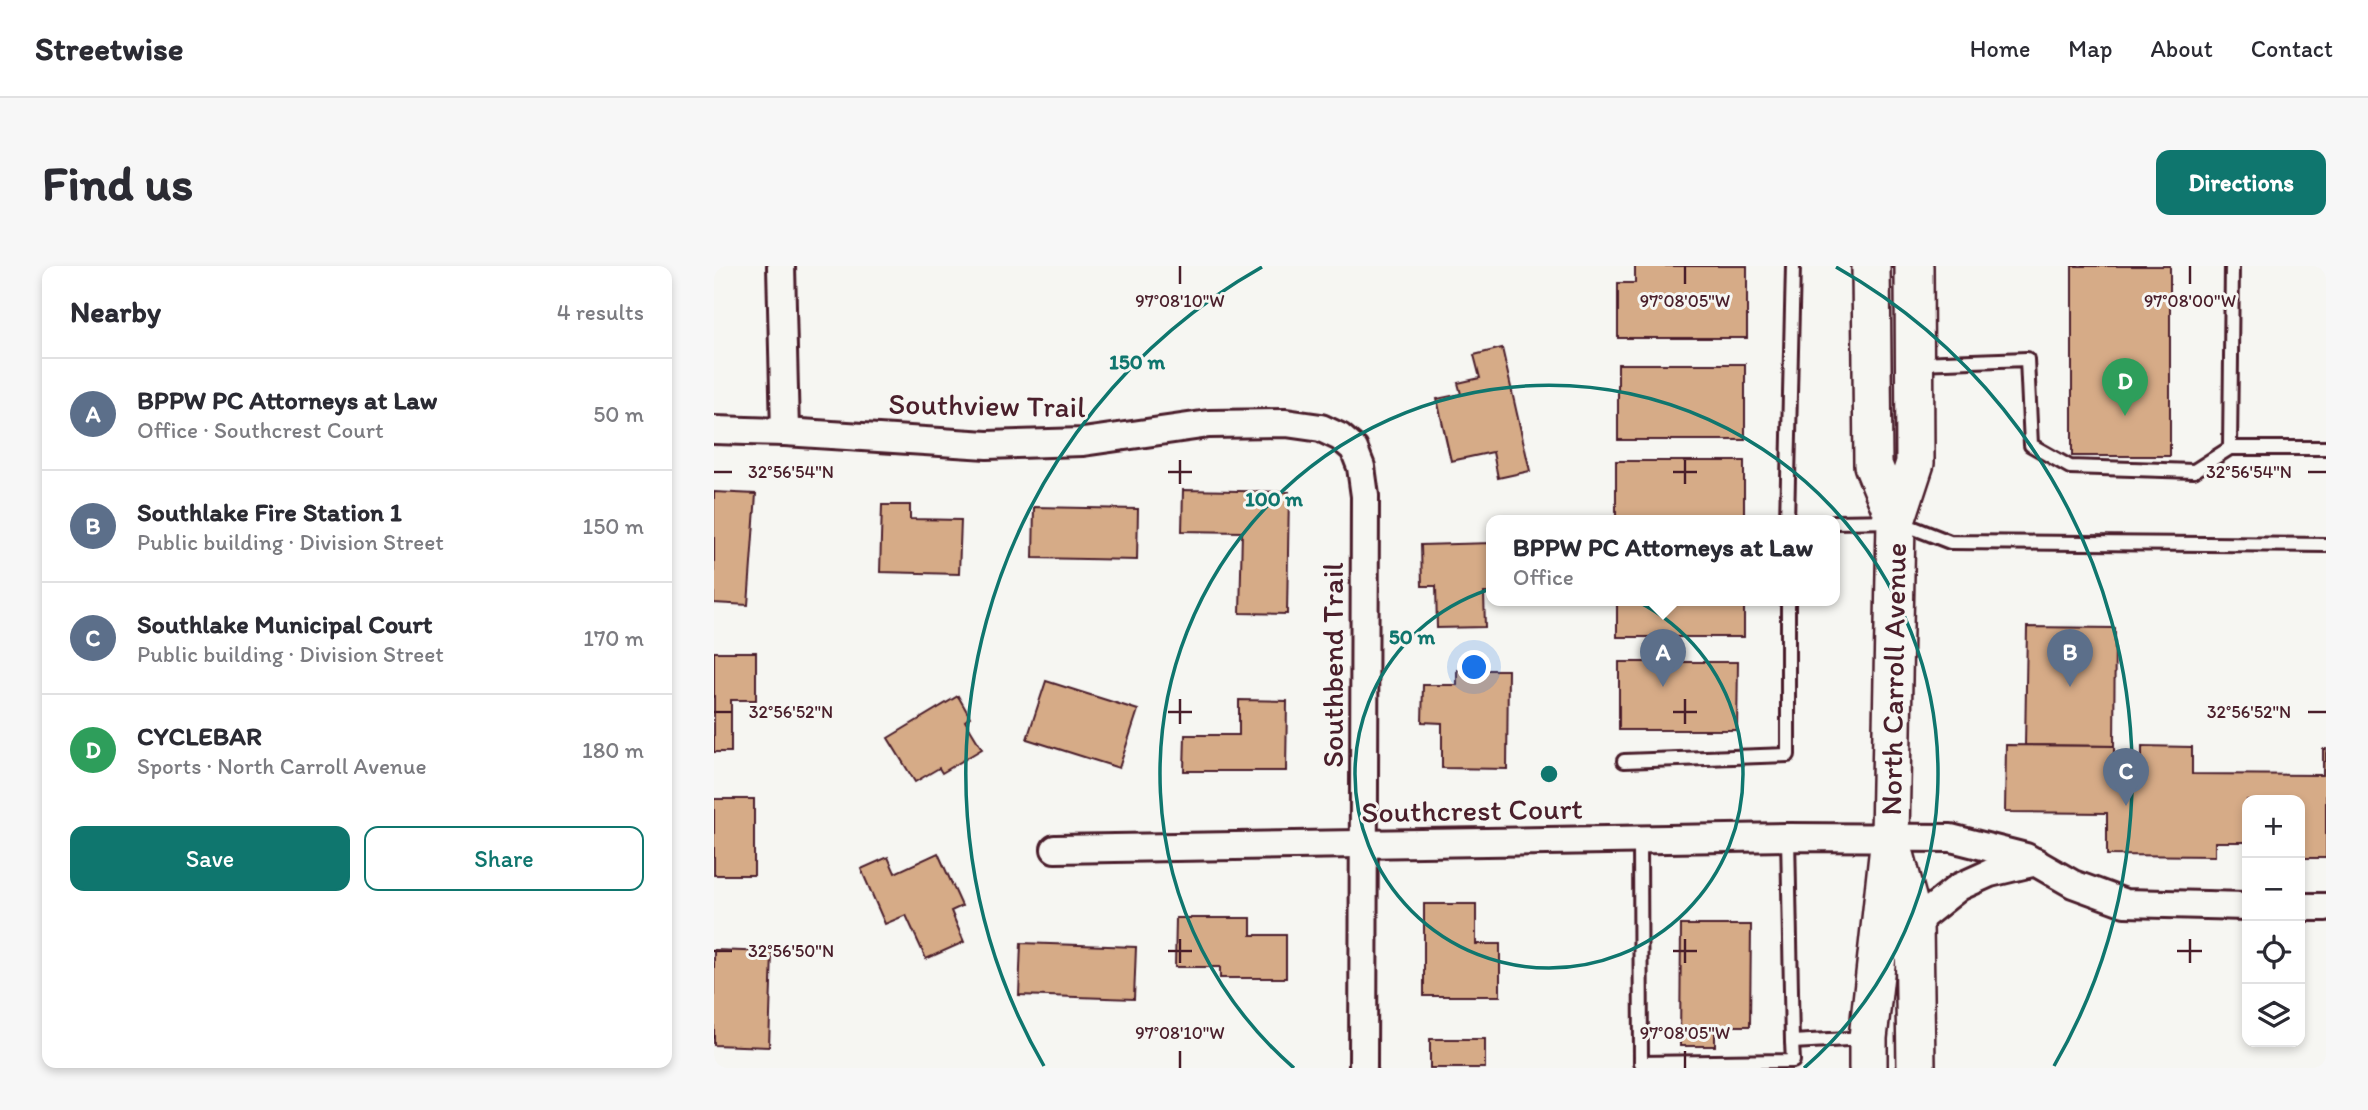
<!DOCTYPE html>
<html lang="en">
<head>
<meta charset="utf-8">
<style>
	:root { --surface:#fff; --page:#f7f7f7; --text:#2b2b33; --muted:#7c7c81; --line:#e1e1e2; --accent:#0f766e }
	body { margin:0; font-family:Itim,sans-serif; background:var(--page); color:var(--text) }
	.controls { position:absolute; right:21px; bottom:21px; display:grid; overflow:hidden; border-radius:14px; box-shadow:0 4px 10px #0003 }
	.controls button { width:63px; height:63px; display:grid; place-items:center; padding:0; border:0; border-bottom:2px solid var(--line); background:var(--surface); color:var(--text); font:35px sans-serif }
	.you { position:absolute; left:761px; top:402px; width:24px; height:24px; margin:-18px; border:5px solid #fff; border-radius:50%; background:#1a73e8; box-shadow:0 0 0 10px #1a73e833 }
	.badge { display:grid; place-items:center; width:46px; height:46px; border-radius:50%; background:var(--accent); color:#fff; font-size:23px; font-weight:700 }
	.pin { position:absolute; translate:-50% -58px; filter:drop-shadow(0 2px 4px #0008) }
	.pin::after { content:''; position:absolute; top:37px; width:24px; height:21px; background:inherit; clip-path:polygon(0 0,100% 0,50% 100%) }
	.popup { position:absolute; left:772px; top:249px; width:354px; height:91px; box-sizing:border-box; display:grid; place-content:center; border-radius:14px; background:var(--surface); filter:drop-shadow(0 2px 5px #0005); font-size:23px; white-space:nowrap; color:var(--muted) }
	.popup b { font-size:26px; color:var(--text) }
	.popup::after { content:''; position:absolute; left:50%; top:100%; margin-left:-14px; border:14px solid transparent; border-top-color:var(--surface) }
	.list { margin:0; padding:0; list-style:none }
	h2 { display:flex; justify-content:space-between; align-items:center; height:91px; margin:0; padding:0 28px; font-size:30px }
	h2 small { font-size:23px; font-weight:400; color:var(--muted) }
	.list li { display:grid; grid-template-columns:46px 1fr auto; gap:21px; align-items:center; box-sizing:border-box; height:112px; padding:0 28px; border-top:2px solid var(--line) }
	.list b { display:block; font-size:26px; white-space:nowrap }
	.list p { margin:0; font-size:23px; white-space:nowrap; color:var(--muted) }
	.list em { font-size:23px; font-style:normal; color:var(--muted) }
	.actions { display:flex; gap:14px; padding:21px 28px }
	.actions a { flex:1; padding:16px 0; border:2px solid var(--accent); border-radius:14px; text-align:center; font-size:24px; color:var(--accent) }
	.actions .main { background:var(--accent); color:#fff }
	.icon { flex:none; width:38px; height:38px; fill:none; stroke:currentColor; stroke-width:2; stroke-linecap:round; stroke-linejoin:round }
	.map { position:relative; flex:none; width:1612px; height:802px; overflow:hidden; border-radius:14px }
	header { display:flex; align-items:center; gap:42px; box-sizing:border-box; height:98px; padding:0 35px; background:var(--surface); border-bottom:2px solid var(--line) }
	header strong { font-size:33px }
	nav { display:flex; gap:38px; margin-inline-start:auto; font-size:24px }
	.intro { display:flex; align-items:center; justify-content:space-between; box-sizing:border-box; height:168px; padding:0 42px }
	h1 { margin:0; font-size:49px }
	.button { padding:18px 32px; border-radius:14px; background:var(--accent); color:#fff; font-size:24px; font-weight:700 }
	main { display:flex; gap:42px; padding:0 42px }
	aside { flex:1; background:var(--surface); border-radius:14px; box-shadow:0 4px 10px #0003 }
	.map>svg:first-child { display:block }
</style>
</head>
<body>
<header>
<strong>Streetwise</strong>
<nav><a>Home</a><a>Map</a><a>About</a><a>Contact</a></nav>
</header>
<div class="intro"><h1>Find us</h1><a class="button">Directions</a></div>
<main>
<aside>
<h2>Nearby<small>4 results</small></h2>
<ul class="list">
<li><span class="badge" style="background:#5c6f8a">A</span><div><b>BPPW PC Attorneys at Law</b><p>Office · Southcrest Court</p></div><em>50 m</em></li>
<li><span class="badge" style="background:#5c6f8a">B</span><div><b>Southlake Fire Station 1</b><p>Public building · Division Street</p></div><em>150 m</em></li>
<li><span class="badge" style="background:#5c6f8a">C</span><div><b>Southlake Municipal Court</b><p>Public building · Division Street</p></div><em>170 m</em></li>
<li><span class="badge" style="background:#2e9e5b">D</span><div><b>CYCLEBAR</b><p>Sports · North Carroll Avenue</p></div><em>180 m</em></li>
</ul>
<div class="actions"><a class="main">Save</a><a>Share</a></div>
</aside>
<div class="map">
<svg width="1612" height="802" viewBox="0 0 1612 802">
	<rect width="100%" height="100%" fill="#f6f6f2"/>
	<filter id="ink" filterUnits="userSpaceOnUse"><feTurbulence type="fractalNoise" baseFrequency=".0143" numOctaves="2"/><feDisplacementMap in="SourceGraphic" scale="14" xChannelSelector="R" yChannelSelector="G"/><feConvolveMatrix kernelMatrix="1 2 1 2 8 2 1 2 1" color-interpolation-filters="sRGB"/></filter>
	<g filter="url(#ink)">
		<!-- building -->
		<g fill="#d6ab87" stroke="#4a1f2b" stroke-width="2">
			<path d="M 921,0 L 1033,0 L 1033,72 L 904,72 L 904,17 L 921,17 Z"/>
			<rect x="1358" y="0" width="98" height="190"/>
			<path d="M 788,82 L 816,205 L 784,212 L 779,186 L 737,195 L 723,133 L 747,128 L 744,117 L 766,112 L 760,89 Z"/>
			<rect x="904" y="98" width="127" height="76"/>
			<rect x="902" y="195" width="128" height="60"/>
			<path d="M 469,224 L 575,226 L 573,348 L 526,347 L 528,266 L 468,265 Z"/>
			<path d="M 0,226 L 42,228 L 34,339 L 0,337 Z"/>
			<path d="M 168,239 L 196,239 L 196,253 L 247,254 L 245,308 L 166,306 Z"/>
			<path d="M 320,241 L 424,243 L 423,294 L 319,292 Z"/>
			<path d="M 778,277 L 778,327 L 770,327 L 771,361 L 723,362 L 722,320 L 708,320 L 707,279 Z"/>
			<rect x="903" y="335" width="127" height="36"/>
			<path d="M 1313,361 L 1401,362 L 1400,480 L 1311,479 Z"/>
			<path d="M 0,386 L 42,386 L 42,434 L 17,434 L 17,486 L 0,486 Z"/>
			<path d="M 905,396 L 1024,396 L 1023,464 L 905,464 Z"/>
			<path d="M 743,404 L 794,404 L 793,503 L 728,502 L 728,457 L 708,456 L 709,419 L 743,419 Z"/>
			<path d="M 332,415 L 424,444 L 405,502 L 313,473 Z"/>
			<path d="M 244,430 L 256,451 L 251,455 L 268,483 L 228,507 L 225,502 L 201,516 L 174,472 Z"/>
			<path d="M 525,434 L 573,435 L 572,505 L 470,505 L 471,469 L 525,469 Z"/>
			<path d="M 1292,479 L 1400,480 L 1400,499 L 1428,499 L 1428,480 L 1478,481 L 1478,508 L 1609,509 L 1609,483 L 1612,483 L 1612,592 L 1586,592 L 1586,534 L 1533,534 L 1533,576 L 1501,576 L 1501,590 L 1393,589 L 1393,547 L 1291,546 Z"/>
			<rect x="0" y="533" width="40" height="76"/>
			<path d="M 224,587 L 248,640 L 237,645 L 250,676 L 212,693 L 192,649 L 171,658 L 147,603 L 174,591 L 181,607 Z"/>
			<path d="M 710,638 L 762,638 L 762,678 L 786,678 L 786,730 L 710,730 Z"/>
			<path d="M 462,652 L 537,652 L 537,669 L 572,669 L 572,712 L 506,712 L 506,701 L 461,701 Z"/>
			<path d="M 967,659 L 1037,659 L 1036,760 L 1001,760 L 1001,780 L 966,780 Z"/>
			<path d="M 307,677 L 422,681 L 420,733 L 305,729 Z"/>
			<path d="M 0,684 L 58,686 L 55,781 L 0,779 Z"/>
			<rect x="716" y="773" width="55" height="29"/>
		</g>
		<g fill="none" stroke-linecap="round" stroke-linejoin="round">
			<defs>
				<g id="service">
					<path d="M 1204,97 L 1313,93 L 1317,179 L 1356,201 L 1480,205 L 1516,182 L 1612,182"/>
					<path d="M 1516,182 L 1518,0"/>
					<path d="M 1073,255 L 1079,0"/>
					<path d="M 1120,256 L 1182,255 L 1236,276 L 1612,279"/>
					<path d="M 910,495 L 1074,489 L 1074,335"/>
					<path d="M 1074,571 L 1078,776 L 1153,772"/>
					<path d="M 926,574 L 927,797 L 1079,795 L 1078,776"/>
				</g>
				<g id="minor">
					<path d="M 67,0 L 71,166"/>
					<path d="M 0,164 L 71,166 L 273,179 L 369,176 L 495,158 L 572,157 L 607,162 L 626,171 L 640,183 L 647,201 L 651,230 L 649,802"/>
					<path d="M 341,583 L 1074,571 L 1237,572 L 1312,591 L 1359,618 L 1411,637 L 1533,640"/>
					<path d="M 1586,641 L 1612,641"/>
					<path d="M 1200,657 L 1245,621 L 1276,607 L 1322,596"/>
				</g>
				<g id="secondary">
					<path d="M 1157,0 L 1159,199 L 1182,255"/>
					<path d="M 1182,592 L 1200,657 L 1202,802"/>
					<path d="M 1154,802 L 1154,772 L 1176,571 L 1182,255 L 1201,197 L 1200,0"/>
				</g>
			</defs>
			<!-- service casing -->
			<use href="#service" stroke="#4a1f2b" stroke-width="18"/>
			<!-- minor casing -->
			<use href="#minor" stroke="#4a1f2b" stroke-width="32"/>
			<!-- secondary casing -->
			<use href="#secondary" stroke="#4a1f2b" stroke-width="42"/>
			<!-- service -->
			<use href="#service" stroke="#f6f6f2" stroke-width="12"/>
			<!-- minor -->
			<use href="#minor" stroke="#f6f6f2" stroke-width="26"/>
			<!-- secondary -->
			<use href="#secondary" stroke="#f6f6f2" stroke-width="37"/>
		</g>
	</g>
	<!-- ticks -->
	<path fill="none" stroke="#4a1f2b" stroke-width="2.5" d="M 466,0 L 466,18M 971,0 L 971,18M 1476,0 L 1476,18M 466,194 L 466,218M 971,194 L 971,218M 0,206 L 18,206M 454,206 L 478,206M 959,206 L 983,206M 1594,206 L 1612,206M 466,433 L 466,458M 971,433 L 971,458M 0,446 L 18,446M 454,446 L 478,446M 959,446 L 983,446M 1594,446 L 1612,446M 466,673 L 466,697M 971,673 L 971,697M 1476,673 L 1476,697M 0,685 L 18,685M 454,685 L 478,685M 959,685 L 983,685M 1463,685 L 1488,685M 466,785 L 466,802M 971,785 L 971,802"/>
	<!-- distance rings -->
	<g fill="none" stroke="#0f766e" stroke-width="3.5">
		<circle cx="835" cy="508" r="194"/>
		<path d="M580 802A389 389 0 1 1 1090 802"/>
		<path d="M330 800A583 583 0 0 1 548 1M1122 1A583 583 0 0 1 1340 800"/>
	</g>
	<g text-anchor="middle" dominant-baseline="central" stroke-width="6" stroke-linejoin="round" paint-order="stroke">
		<!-- street labels -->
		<g font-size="30" fill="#4a1f2b" stroke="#f6f6f2">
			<text transform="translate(273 139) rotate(1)">Southview Trail</text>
			<text transform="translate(618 399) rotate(-90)">Southbend Trail</text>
			<text transform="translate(1179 413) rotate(-89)">North Carroll Avenue</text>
			<text transform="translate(758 544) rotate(-1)">Southcrest Court</text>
		</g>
	</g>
	<g font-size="18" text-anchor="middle" fill="#4a1f2b" stroke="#f6f6f2" stroke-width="6" stroke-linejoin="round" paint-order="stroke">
		<text x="466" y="41">97°08'10"W</text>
		<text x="971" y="41">97°08'05"W</text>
		<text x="1476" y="41">97°08'00"W</text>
		<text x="77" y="212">32°56'54"N</text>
		<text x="1535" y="212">32°56'54"N</text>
		<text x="77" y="452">32°56'52"N</text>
		<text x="1535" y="452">32°56'52"N</text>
		<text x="77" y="691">32°56'50"N</text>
		<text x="466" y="773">97°08'10"W</text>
		<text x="971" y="773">97°08'05"W</text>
	</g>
	<circle cx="835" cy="508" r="10" fill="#0f766e" stroke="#f6f6f2" stroke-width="3.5"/>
	<g font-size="21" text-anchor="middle" font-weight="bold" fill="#0f766e" stroke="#f6f6f2" stroke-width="6" stroke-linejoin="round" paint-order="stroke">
		<text x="423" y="103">150 m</text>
		<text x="560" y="240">100 m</text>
		<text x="698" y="378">50 m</text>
	</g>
</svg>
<div class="controls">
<button>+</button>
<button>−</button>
<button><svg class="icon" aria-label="locate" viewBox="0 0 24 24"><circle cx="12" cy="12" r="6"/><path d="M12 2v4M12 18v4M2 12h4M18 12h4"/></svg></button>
<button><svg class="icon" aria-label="layers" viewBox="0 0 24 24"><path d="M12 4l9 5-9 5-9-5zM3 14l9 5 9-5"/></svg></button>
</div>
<div class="you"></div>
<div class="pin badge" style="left:949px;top:421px;background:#5c6f8a">A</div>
<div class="popup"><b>BPPW PC Attorneys at Law</b>Office</div>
<div class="pin badge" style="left:1356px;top:421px;background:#5c6f8a">B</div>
<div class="pin badge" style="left:1412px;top:540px;background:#5c6f8a">C</div>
<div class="pin badge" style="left:1411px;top:150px;background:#2e9e5b">D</div>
</div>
</main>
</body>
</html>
